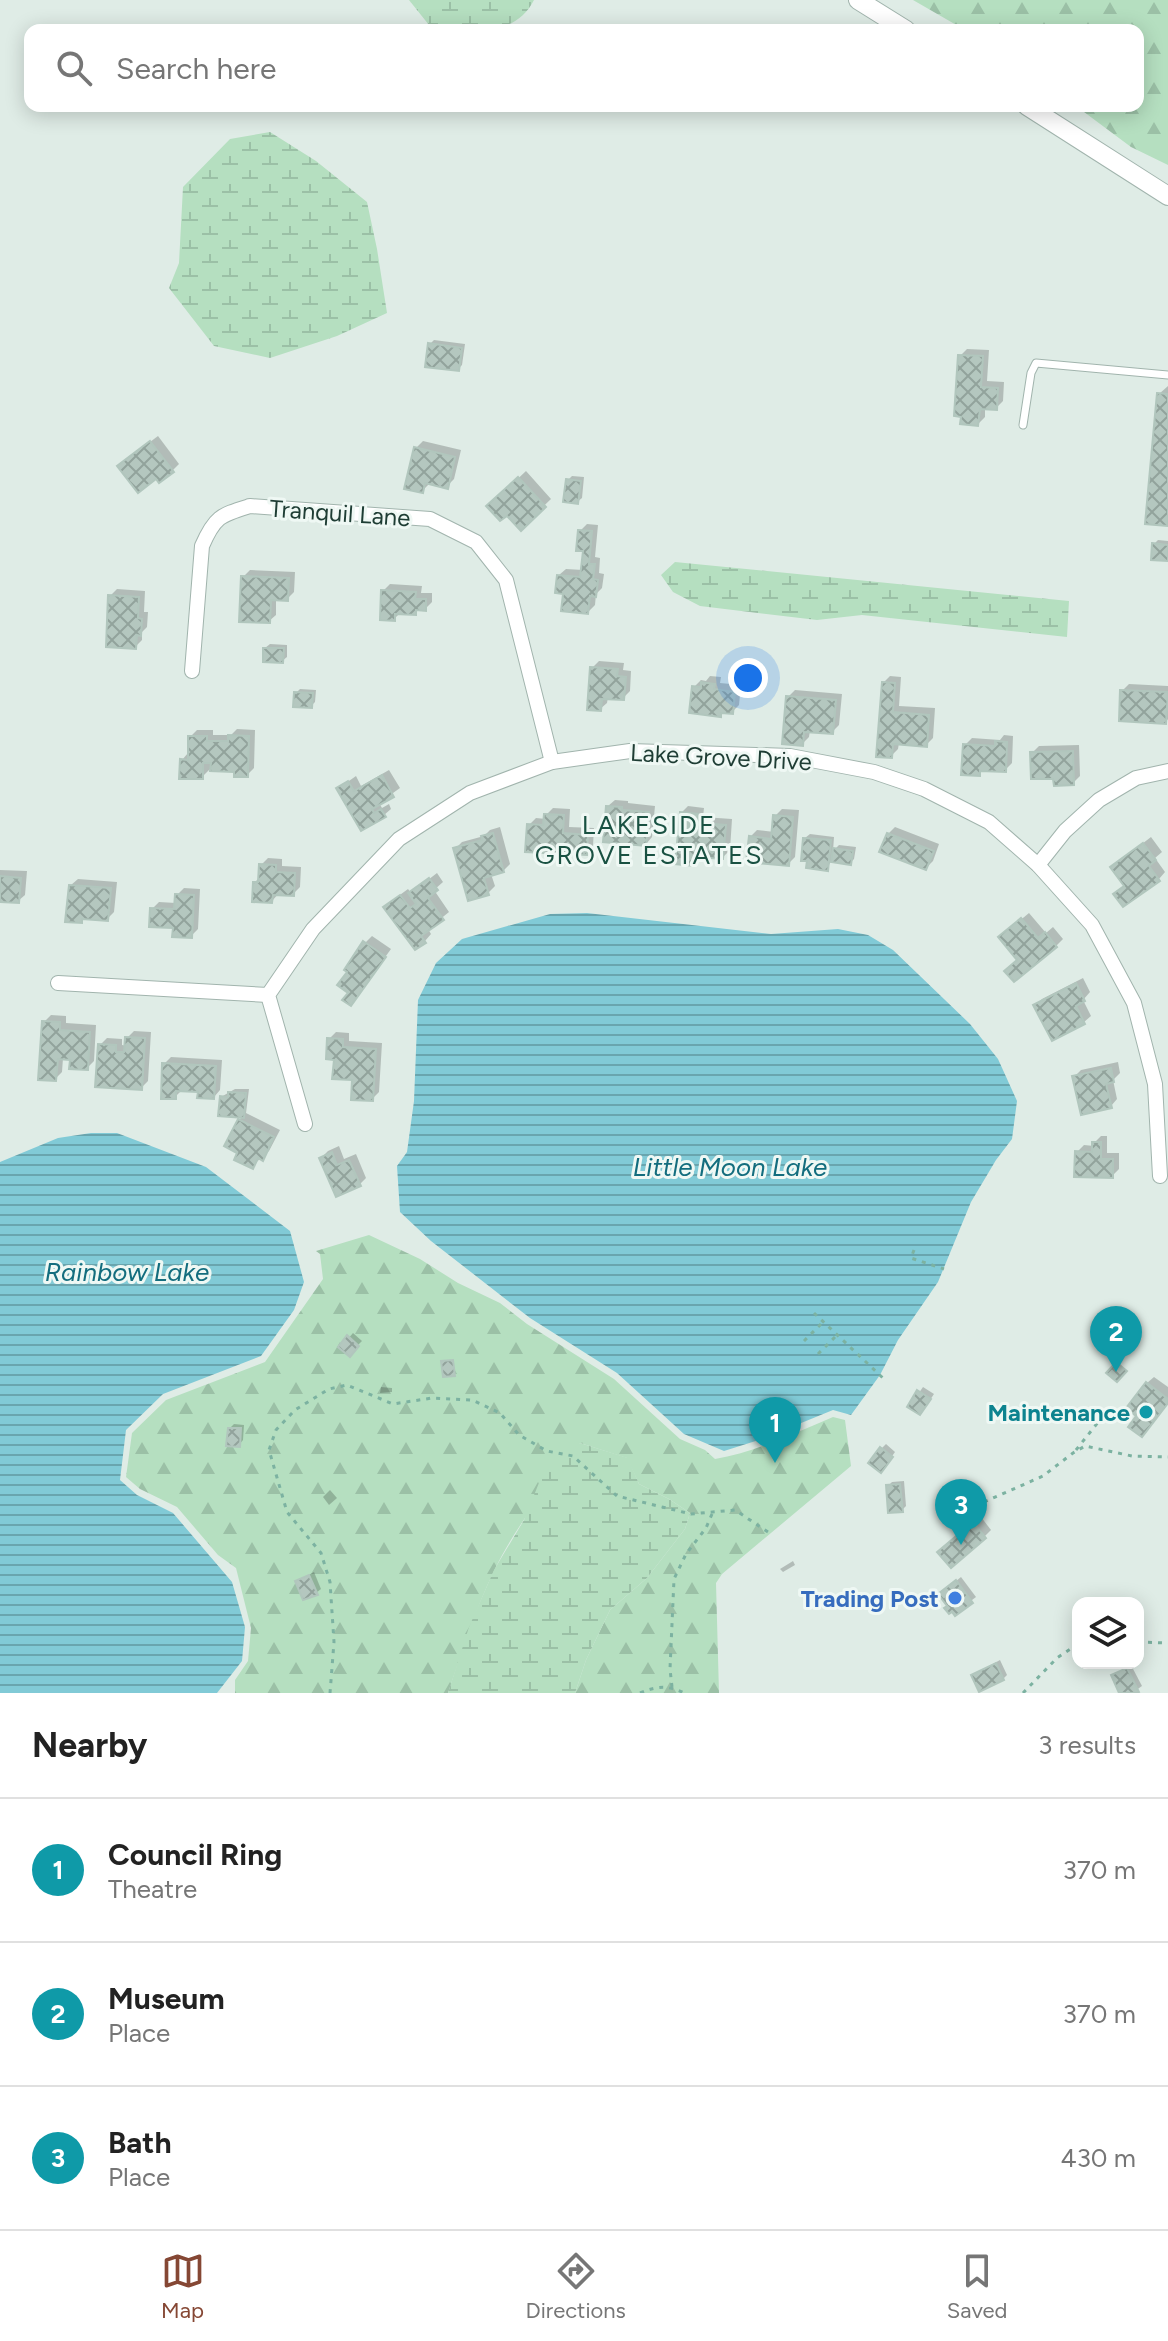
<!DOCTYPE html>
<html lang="en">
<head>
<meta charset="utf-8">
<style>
	:root { --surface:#fff; --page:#f6f6f6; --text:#222; --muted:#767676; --line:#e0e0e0; --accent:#854734 }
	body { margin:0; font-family:Figtree,sans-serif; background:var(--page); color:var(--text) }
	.controls { position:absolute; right:24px; bottom:24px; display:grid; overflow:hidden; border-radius:16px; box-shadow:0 4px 20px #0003 }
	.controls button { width:72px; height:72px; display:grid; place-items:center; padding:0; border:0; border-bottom:2px solid var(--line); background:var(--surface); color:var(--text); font:40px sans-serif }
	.you { position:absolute; left:748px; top:678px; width:28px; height:28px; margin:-20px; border:6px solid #fff; border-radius:50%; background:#1a73e8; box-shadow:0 0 0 12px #1a73e833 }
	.badge { display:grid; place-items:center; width:52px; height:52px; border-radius:50%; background:var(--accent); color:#fff; font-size:26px; font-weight:700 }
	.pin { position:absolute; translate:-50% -66px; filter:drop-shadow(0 2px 4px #0008) }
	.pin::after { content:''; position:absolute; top:42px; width:28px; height:24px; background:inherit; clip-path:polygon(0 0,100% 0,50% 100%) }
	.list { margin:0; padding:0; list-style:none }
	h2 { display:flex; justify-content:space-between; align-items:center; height:104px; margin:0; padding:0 32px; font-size:34px }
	h2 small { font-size:26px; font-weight:400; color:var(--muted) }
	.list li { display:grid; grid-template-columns:52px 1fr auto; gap:24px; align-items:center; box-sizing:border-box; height:144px; padding:0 32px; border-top:2px solid var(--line) }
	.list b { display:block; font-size:30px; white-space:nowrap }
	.list p { margin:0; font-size:26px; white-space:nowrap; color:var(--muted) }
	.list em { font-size:26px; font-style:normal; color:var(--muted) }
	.icon { flex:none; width:44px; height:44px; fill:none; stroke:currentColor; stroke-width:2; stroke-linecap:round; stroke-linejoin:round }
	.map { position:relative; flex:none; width:1168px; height:1693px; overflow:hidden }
	.search { position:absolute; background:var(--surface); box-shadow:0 4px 20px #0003; left:24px; right:24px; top:24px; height:88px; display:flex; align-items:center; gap:20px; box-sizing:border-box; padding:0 28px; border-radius:16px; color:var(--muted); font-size:30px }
	.sheet { height:536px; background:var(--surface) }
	nav { display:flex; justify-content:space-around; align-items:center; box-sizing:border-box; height:112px; border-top:2px solid var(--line); background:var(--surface); font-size:22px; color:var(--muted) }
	nav a { display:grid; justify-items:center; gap:4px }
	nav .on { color:var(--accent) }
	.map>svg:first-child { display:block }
</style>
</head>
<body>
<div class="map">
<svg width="1168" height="1693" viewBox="0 0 1168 1693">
	<defs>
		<pattern id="forest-firs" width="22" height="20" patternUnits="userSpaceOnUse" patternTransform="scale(2)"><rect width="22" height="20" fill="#b5dfc0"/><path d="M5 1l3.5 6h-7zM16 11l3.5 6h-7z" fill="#9bc0a6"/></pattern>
		<pattern id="wetland-marsh" width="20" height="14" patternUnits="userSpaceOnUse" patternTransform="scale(2)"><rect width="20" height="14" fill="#b5dfc0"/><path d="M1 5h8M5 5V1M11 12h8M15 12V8" fill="none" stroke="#9bc0a6"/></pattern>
		<pattern id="water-rules" width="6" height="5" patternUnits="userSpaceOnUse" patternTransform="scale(2)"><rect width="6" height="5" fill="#81cad6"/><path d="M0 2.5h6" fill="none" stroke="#69a5ae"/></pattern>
		<pattern id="building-cross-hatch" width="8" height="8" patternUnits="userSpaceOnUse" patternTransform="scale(2)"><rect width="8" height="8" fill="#b4c7bf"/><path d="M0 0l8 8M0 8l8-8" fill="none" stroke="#92a39c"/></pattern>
	</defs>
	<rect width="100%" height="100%" fill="#dfece6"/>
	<!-- forest -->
	<g fill="url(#forest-firs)">
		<path d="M 913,0 L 1168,0 L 1168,165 L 1131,147 L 1076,106 L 1138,106 L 1138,30 L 965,30 Z"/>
		<path d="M 369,1235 L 420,1259 L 458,1283 L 500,1303 L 527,1324 L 614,1379 L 680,1439 L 705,1450 L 715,1459 C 755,1452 795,1433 833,1417 L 845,1420 L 851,1466 L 722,1574 L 716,1583 L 719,1693 L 575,1693 L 586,1660 L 610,1610 L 647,1578 L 685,1529 L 690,1513 L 669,1499 L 639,1484 L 627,1458 L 580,1443 C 550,1484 516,1525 494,1571 C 475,1610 462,1652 448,1693 L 235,1693 L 235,1680 L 248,1661 L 251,1628 L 236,1568 L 218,1555 L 177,1507 L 140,1489 L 126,1477 L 132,1433 L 166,1400 L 265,1362 L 323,1279 L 320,1254 L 316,1251 Z"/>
	</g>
	<!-- wetland -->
	<g fill="url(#wetland-marsh)">
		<path d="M 409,0 L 534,0 C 514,39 471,30 433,30 Z"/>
		<path d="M 270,132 L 316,161 L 367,202 L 377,249 L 387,313 L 337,336 L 270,358 L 214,346 L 169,288 L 179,263 L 183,187 L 230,139 Z"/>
		<path d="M 675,562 L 1069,601 L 1067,637 L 862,615 L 817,620 L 700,606 L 673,592 L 661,575 Z"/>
		<path d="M 580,1443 L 628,1458 L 639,1484 L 669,1499 L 690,1513 L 685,1529 L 647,1578 L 610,1610 L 586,1660 L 575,1693 L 448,1693 L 469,1627 L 494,1570 L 524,1520 L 549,1458 Z"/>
	</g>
	<!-- water -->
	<g fill="url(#water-rules)">
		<path d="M 587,913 L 771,934 L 838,929 L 868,935 L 893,950 L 970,1024 L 998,1059 L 1017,1101 L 1012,1139 L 996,1160 L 971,1202 L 938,1282 L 898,1340 L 880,1375 L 851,1415 L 833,1410 L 762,1439 L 724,1451 L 684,1434 L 617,1373 L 530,1318 L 431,1241 L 400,1212 L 397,1166 L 407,1152 L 414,1101 L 418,1000 L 436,963 L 462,939 L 550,914 Z"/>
		<path d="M 91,1133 L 117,1133 L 206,1167 L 290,1231 L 304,1282 L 294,1310 L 261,1356 L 163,1394 L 126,1430 L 120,1480 L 137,1495 L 173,1513 L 232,1582 L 245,1627 L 242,1661 L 217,1693 L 0,1693 L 0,1162 L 58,1138 Z"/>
	</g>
	<!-- shadow -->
	<g fill="#0003">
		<path d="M 434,340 L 465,344 L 462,365 L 458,369 L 430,344 Z"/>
		<path d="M 967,349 L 989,350 L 987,381 L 1004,382 L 1003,401 L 996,408 L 985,407 L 985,417 L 978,424 L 960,356 Z"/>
		<path d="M 1168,386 L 1168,524 L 1159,394 Z"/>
		<path d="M 158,436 L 179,464 L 173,470 L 156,477 L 126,460 Z"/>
		<path d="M 423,441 L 461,450 L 454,479 L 447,486 L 429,484 L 422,491 L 416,448 Z"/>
		<path d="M 526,471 L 551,499 L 521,528 L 507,513 L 489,506 Z"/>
		<path d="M 572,476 L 584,477 L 582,498 L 577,502 L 568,480 Z"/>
		<path d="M 587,524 L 598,525 L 595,557 L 600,558 L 599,573 L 604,574 L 602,588 L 596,594 L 595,605 L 588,612 L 565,592 L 559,575 L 566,569 L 583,570 L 585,550 L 580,531 Z"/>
		<path d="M 1158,540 L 1168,541 L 1168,559 L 1154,544 Z"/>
		<path d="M 250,570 L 295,572 L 294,592 L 287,599 L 276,598 L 276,615 L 269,621 L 243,577 Z"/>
		<path d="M 390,584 L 422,586 L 421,593 L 432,593 L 432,602 L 425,609 L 420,608 L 415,613 L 401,612 L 394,619 L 383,591 Z"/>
		<path d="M 117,589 L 145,591 L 144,612 L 148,612 L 147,627 L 142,632 L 142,640 L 135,647 L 110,596 Z"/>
		<path d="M 270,644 L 287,645 L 287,657 L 282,661 L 265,648 Z"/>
		<path d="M 599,661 L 624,663 L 623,670 L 631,671 L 630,691 L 623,698 L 608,697 L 607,703 L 600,709 L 592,668 Z"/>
		<path d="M 710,676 L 721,677 L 720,683 L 741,685 L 739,705 L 732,712 L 723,711 L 720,714 L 694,687 L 701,680 L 706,681 Z"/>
		<path d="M 890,676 L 901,677 L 899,706 L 935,708 L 933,738 L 926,745 L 899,743 L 898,749 L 891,756 L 883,683 Z"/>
		<path d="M 1129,684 L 1168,686 L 1168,719 L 1166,722 L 1122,691 Z"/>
		<path d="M 300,689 L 316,690 L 315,702 L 311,706 L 296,693 Z"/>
		<path d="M 795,690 L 842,694 L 839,725 L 832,732 L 810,730 L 809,737 L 802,744 L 788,697 Z"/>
		<path d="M 237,729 L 255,730 L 254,768 L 247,775 L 236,770 L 210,769 L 202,777 L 182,760 L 188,753 L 190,737 L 197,730 L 213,730 L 213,735 L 231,735 Z"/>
		<path d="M 1004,735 L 1013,736 L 1012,763 L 1005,770 L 983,769 L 979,774 L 965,745 L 972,738 L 1000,740 Z"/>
		<path d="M 1079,745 L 1080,776 L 1073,783 L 1055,776 L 1032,753 L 1039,746 Z"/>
		<path d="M 389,770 L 400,788 L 379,803 L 382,808 L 389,804 L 391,809 L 384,815 L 361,828 L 339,788 L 356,776 L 361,786 Z"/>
		<path d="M 615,800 L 628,801 L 628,803 L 655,806 L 652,837 L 646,844 L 608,806 Z"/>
		<path d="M 688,806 L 704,808 L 703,817 L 732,819 L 730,850 L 723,857 L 700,857 L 693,863 L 681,813 Z"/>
		<path d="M 553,808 L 570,809 L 569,827 L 594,828 L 593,846 L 586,853 L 529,825 L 536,818 L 546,819 L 546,815 Z"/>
		<path d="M 782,809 L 799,810 L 795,857 L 788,864 L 750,837 L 757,830 L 774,832 L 775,816 Z"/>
		<path d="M 500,827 L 510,864 L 503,871 L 491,874 L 495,886 L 488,893 L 456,848 L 462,842 L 484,836 L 490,830 Z"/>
		<path d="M 895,827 L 939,844 L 933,861 L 926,868 L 888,834 Z"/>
		<path d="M 810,834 L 834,837 L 833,851 L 839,845 L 856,847 L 854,859 L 850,863 L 832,860 L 827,868 L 805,838 Z"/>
		<path d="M 1151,837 L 1162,852 L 1155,858 L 1165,872 L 1159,879 L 1125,885 L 1112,867 Z"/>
		<path d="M 268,858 L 282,859 L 282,866 L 301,867 L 300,887 L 293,894 L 279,893 L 272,901 L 255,882 L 260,877 L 261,865 Z"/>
		<path d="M 0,870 L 27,871 L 25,895 L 18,901 L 0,900 Z"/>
		<path d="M 437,873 L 443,882 L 434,890 L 449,912 L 428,929 L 431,934 L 425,941 L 393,900 L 408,889 L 411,893 Z"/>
		<path d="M 78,879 L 117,882 L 114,912 L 107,919 L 85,917 L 81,921 L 71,885 Z"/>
		<path d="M 184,888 L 200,889 L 198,929 L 191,936 L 152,909 L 159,902 L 176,903 L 177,895 Z"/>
		<path d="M 1029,913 L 1046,933 L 1053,927 L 1063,939 L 1056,946 L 1019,960 L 1007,931 Z"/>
		<path d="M 372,936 L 391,949 L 351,1004 L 350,992 L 365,943 Z"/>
		<path d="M 1083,978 L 1090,992 L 1083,1000 L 1091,1016 L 1084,1022 L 1035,1006 L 1042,999 Z"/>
		<path d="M 51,1015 L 66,1016 L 66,1023 L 96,1025 L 94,1061 L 87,1068 L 72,1058 L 63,1058 L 62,1072 L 55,1079 L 44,1022 Z"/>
		<path d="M 134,1031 L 151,1032 L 148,1081 L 141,1088 L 100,1045 L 107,1038 L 122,1039 L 122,1045 L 127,1046 L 127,1038 Z"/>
		<path d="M 336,1032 L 349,1033 L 349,1041 L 382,1043 L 379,1092 L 372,1099 L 336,1058 L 329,1039 Z"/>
		<path d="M 171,1057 L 222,1060 L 220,1090 L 214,1097 L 200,1090 L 183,1089 L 175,1097 L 164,1064 Z"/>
		<path d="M 1118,1062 L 1120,1073 L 1113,1080 L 1117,1099 L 1111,1106 L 1074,1077 L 1081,1070 Z"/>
		<path d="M 235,1089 L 249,1089 L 246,1113 L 280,1130 L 269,1151 L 252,1166 L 240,1152 L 239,1120 L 243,1116 L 221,1097 Z"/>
		<path d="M 1101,1136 L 1107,1136 L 1107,1153 L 1119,1153 L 1119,1169 L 1112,1176 L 1077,1152 L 1084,1145 L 1094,1146 L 1094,1143 Z"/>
		<path d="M 339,1146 L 344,1159 L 356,1154 L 366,1178 L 360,1184 L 321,1158 L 328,1151 Z"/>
		<path d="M 353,1333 L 362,1341 L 349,1354 L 341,1347 Z"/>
		<path d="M 1154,1377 L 1168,1387 L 1168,1402 L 1139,1416 L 1147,1383 Z"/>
		<path d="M 381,1387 L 392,1388 L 392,1392 L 380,1393 Z"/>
		<path d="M 923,1387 L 934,1394 L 924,1409 L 910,1406 Z"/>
		<path d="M 234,1424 L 244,1425 L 243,1440 L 239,1445 L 230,1428 Z"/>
		<path d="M 886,1444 L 895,1452 L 885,1466 L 882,1448 Z"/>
		<path d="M 904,1481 L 906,1506 L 902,1510 L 888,1486 L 892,1482 Z"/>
		<path d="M 330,1490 L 337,1498 L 329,1505 L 323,1497 Z"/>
		<path d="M 981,1517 L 991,1530 L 984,1537 L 947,1546 Z"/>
		<path d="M 793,1561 L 795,1565 L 783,1572 L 780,1569 Z"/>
		<path d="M 314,1572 L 321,1589 L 316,1593 L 298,1581 Z"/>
		<path d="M 961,1577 L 976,1597 L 955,1613 L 949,1605 L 945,1590 Z"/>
		<path d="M 1000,1660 L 1007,1675 L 1003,1679 L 973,1675 Z"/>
		<path d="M 1131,1665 L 1142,1686 L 1132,1693 L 1122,1693 L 1113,1676 Z"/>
	</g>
	<!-- building -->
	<g fill="url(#building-cross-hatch)" stroke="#b1c6bd" stroke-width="2">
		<path d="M 428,343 L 462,348 L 459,371 L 425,367 Z"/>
		<path d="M 958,355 L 983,356 L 981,387 L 998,388 L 997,410 L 980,409 L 978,426 L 960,424 L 961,417 L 954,416 Z"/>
		<path d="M 1157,393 L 1168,394 L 1168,526 L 1145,524 Z"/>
		<path d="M 150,441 L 174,472 L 159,483 L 156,479 L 138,493 L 117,466 Z"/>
		<path d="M 414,447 L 455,457 L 448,489 L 425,483 L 423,493 L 404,489 Z"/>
		<path d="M 518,477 L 546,507 L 521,531 L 507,516 L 500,521 L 486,506 Z"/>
		<path d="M 566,479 L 581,481 L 578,504 L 563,502 Z"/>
		<path d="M 578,530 L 592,531 L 589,564 L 595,564 L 593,579 L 598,580 L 596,597 L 590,596 L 588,614 L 561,611 L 563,594 L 555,593 L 557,575 L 580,577 L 583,551 L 576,551 Z"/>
		<path d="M 1152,543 L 1168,545 L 1168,561 L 1151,560 Z"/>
		<path d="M 241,576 L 289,578 L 288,601 L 271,600 L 270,623 L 239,622 Z"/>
		<path d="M 381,590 L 416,592 L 415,599 L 426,599 L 426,611 L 416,610 L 416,615 L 395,614 L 395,621 L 380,620 Z"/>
		<path d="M 108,595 L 139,597 L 138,618 L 142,619 L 141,636 L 137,635 L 136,649 L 106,647 Z"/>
		<path d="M 263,648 L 284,648 L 283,663 L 263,662 Z"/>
		<path d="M 590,667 L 618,669 L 617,676 L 626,677 L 624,700 L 602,699 L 601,711 L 587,710 Z"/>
		<path d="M 701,682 L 715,684 L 714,689 L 735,692 L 733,714 L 721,713 L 721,717 L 689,713 L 692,686 L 701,687 Z"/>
		<path d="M 882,682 L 895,683 L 893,712 L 929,715 L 927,747 L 893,744 L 892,758 L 876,757 Z"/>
		<path d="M 1120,690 L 1168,692 L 1166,724 L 1119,721 Z"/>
		<path d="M 294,692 L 313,693 L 312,708 L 293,707 Z"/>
		<path d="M 786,696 L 836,700 L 833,734 L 804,732 L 803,746 L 782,744 Z"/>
		<path d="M 228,735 L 249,736 L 248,777 L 234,777 L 234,772 L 210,771 L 211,763 L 203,763 L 203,779 L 179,779 L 180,759 L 188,760 L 188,736 L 207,736 L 207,741 L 228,741 Z"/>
		<path d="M 995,741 L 1007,742 L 1006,772 L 980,771 L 980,776 L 961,775 L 963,744 L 995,746 Z"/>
		<path d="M 1073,751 L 1074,785 L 1054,786 L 1053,779 L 1031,779 L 1030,752 Z"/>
		<path d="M 382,775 L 394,797 L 372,809 L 374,813 L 381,809 L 386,817 L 361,831 L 336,788 L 348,781 L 354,791 Z"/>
		<path d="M 606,806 L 622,807 L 622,810 L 649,812 L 646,846 L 603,842 Z"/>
		<path d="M 680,812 L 698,814 L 698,823 L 726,825 L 723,859 L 695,857 L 694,866 L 675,864 Z"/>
		<path d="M 544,814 L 564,815 L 563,833 L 588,835 L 587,855 L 525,852 L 527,824 L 543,825 Z"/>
		<path d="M 773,815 L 793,817 L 789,866 L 746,862 L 749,836 L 771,839 Z"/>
		<path d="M 493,833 L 504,872 L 484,878 L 489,895 L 468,901 L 453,848 L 482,840 L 481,836 Z"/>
		<path d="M 887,833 L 934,851 L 926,870 L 879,852 Z"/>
		<path d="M 803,838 L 831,840 L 828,871 L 806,868 L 807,861 L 801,861 Z"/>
		<path d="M 1143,843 L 1156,860 L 1149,866 L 1160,881 L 1123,907 L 1113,894 L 1124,886 L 1110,867 Z"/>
		<path d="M 833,848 L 853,851 L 851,865 L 831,862 Z"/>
		<path d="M 259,864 L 276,865 L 276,872 L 295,873 L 294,896 L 273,895 L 272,903 L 252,902 L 253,882 L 258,882 Z"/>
		<path d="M 0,876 L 21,878 L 19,903 L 0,902 Z"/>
		<path d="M 429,878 L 438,890 L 428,898 L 444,920 L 421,936 L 426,943 L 415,950 L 383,907 L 400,895 L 410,908 L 416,904 L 408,893 Z"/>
		<path d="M 69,885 L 111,888 L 108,921 L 82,919 L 82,923 L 65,922 Z"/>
		<path d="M 175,894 L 194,895 L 192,938 L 172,937 L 173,928 L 149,927 L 150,908 L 174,909 Z"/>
		<path d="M 1021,918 L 1038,938 L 1045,932 L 1057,947 L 1014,982 L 1004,971 L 1017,960 L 998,937 Z"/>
		<path d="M 363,941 L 386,957 L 351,1006 L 342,1000 L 348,993 L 337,985 L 347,972 L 344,970 Z"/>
		<path d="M 1076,983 L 1085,1001 L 1076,1006 L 1085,1024 L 1052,1041 L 1033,1005 Z"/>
		<path d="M 42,1021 L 60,1022 L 60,1030 L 90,1032 L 88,1070 L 69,1069 L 70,1060 L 58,1059 L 56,1081 L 38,1080 Z"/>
		<path d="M 125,1037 L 145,1038 L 142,1090 L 95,1087 L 98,1044 L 116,1045 L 116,1052 L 124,1052 Z"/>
		<path d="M 327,1038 L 343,1039 L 343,1047 L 376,1049 L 373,1101 L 351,1100 L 352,1080 L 332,1079 L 334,1060 L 326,1059 Z"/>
		<path d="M 162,1063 L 216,1066 L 214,1099 L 197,1098 L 198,1092 L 176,1091 L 176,1099 L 161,1099 Z"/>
		<path d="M 1111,1068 L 1114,1082 L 1106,1084 L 1112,1108 L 1081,1115 L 1072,1076 Z"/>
		<path d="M 228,1092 L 246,1093 L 244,1118 L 218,1116 L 220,1096 L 228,1097 Z"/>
		<path d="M 238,1119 L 274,1137 L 263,1161 L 258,1158 L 253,1169 L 234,1160 L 237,1153 L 224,1146 Z"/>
		<path d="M 1092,1142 L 1101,1142 L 1101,1159 L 1113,1159 L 1113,1178 L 1074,1177 L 1075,1151 L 1092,1152 Z"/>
		<path d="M 332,1152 L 337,1165 L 349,1160 L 361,1186 L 336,1197 L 319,1158 Z"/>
		<path d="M 347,1335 L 359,1346 L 350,1357 L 338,1347 Z"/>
		<path d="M 453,1360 L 455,1376 L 443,1377 L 441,1361 Z"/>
		<path d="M 1116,1362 L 1127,1371 L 1117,1382 L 1106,1373 Z"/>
		<path d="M 1146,1382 L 1168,1399 L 1168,1403 L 1142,1437 L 1128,1427 L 1136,1416 L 1126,1408 Z"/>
		<path d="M 917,1390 L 931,1399 L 920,1415 L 907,1407 Z"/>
		<path d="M 228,1428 L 241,1428 L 240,1447 L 226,1446 Z"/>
		<path d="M 880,1447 L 893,1457 L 881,1473 L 868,1463 Z"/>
		<path d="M 900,1484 L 903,1512 L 888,1513 L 886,1485 Z"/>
		<path d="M 973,1522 L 986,1538 L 951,1568 L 937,1552 Z"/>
		<path d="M 309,1575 L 318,1595 L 303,1600 L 295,1581 Z"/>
		<path d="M 956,1580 L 973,1603 L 955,1616 L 952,1612 L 949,1614 L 944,1608 L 947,1606 L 938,1594 Z"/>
		<path d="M 996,1663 L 1004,1680 L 979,1692 L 971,1675 Z"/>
		<path d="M 1127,1668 L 1139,1692 L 1137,1693 L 1119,1693 L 1111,1675 Z"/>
	</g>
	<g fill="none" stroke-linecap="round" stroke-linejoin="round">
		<defs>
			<path id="service" d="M 1023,425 L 1031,373 L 1036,363 L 1168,375"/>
			<g id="minor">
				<path d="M 192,671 L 202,546 C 215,516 221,515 250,506 L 430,519 L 476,542 L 506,580 L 552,762"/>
				<path d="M 1038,865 L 1065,831 L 1099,800 L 1136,778 L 1168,771"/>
				<path d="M 58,983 L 268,995"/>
				<path d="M 305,1124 L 268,995 L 313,929 L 399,839 L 470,793 L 552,762 L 630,751 L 790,756 L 874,772 L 924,789 L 989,822 L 1038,865 L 1092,925 L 1134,1003 L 1155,1084 L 1160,1176"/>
			</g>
			<g id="tertiary">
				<path d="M 858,0 L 906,30"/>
				<path d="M 1027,106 L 1168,196"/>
			</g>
		</defs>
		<!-- service casing -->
		<use href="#service" stroke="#a1b4ad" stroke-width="9"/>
		<!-- minor casing -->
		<use href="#minor" stroke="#a1b4ad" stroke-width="16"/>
		<!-- tertiary casing -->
		<use href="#tertiary" stroke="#a1b4ad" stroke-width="20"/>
		<!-- path -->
		<g stroke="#7cb2a1" stroke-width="3" stroke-dasharray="4 6" stroke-linecap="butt">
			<path d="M 914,1250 L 911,1258 L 944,1269"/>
			<path d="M 814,1313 L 884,1379"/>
			<path d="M 804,1341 L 823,1322"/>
			<path d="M 818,1354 L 837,1335"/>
			<path d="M 1076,1450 L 1103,1416"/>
			<path d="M 984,1502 L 1043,1476 L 1073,1453 L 1085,1446 L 1132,1456 L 1168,1457"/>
			<path d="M 1138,1642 L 1168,1643"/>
			<path d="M 672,1687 L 670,1669 L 674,1579 L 686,1554 L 706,1528 L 712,1514"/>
			<path d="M 330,1693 L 334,1642 L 330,1582 L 321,1553 L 287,1512 L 269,1450 L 276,1430 L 295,1410 L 329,1389 L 347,1385 L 393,1404 L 432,1398 L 472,1400 L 500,1413 L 519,1435 L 547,1451 L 573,1456 L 617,1496 L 691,1514 L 735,1510 L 768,1532"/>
			<path d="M 640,1693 C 657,1686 668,1685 684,1693"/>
			<path d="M 1023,1693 L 1057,1658 L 1078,1644"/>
		</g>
		<!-- service -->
		<use href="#service" stroke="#fff" stroke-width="7"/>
		<!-- minor -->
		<use href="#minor" stroke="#fff" stroke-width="14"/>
		<!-- tertiary -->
		<use href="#tertiary" stroke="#fff" stroke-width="18"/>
	</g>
	<!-- markers -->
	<circle fill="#0f9aa8" stroke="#eff8f4" stroke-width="3" cx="1146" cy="1412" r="8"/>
	<circle fill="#3f7fe0" stroke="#eff8f4" stroke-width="3" cx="955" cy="1598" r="8"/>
	<g text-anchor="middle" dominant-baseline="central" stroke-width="6" stroke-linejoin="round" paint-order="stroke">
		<!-- street labels -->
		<g font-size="24" fill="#1e3d34" stroke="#eff8f4">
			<text transform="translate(340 513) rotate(4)">Tranquil Lane</text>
			<text transform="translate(721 757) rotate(3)">Lake Grove Drive</text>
		</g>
		<!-- culture labels -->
		<g font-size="24" font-weight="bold" fill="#0d838f" stroke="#eff8f4" text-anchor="end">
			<text x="1130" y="1412">Maintenance</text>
		</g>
		<!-- shop labels -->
		<g font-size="24" font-weight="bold" fill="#366cbe" stroke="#eff8f4" text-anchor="end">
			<text x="939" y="1598">Trading Post</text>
		</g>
		<!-- neighbourhood labels -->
		<g font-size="26" letter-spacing="2" fill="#195142" stroke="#eff8f4">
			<text x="649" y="825">LAKESIDE<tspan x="649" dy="30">GROVE ESTATES</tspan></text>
		</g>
		<!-- water labels -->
		<g font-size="26" font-style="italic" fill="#136d7e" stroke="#eff8f4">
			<text x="730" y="1167">Little Moon Lake</text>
			<text x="127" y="1272">Rainbow Lake</text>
		</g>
	</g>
</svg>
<div class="controls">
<button><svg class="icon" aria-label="layers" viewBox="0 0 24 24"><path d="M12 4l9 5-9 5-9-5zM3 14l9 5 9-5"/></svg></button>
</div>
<div class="you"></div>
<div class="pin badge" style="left:775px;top:1463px;background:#0f9aa8">1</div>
<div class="pin badge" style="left:1116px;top:1372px;background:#0f9aa8">2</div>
<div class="pin badge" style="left:961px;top:1545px;background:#0f9aa8">3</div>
<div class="search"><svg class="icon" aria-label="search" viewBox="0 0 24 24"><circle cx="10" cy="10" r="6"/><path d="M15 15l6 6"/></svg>Search here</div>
</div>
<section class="sheet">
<h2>Nearby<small>3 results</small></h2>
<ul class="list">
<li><span class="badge" style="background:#0f9aa8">1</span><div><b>Council Ring</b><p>Theatre</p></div><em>370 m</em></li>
<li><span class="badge" style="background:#0f9aa8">2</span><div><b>Museum</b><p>Place</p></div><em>370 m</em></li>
<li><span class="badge" style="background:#0f9aa8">3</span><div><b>Bath</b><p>Place</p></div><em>430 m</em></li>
</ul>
</section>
<nav>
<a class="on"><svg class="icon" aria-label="map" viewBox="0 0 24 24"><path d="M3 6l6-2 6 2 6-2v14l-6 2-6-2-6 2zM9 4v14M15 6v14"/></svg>Map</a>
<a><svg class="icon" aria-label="directions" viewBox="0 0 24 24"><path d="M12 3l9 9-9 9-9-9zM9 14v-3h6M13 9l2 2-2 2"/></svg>Directions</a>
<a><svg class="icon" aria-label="saved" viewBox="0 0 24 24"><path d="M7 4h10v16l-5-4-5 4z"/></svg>Saved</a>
</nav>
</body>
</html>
